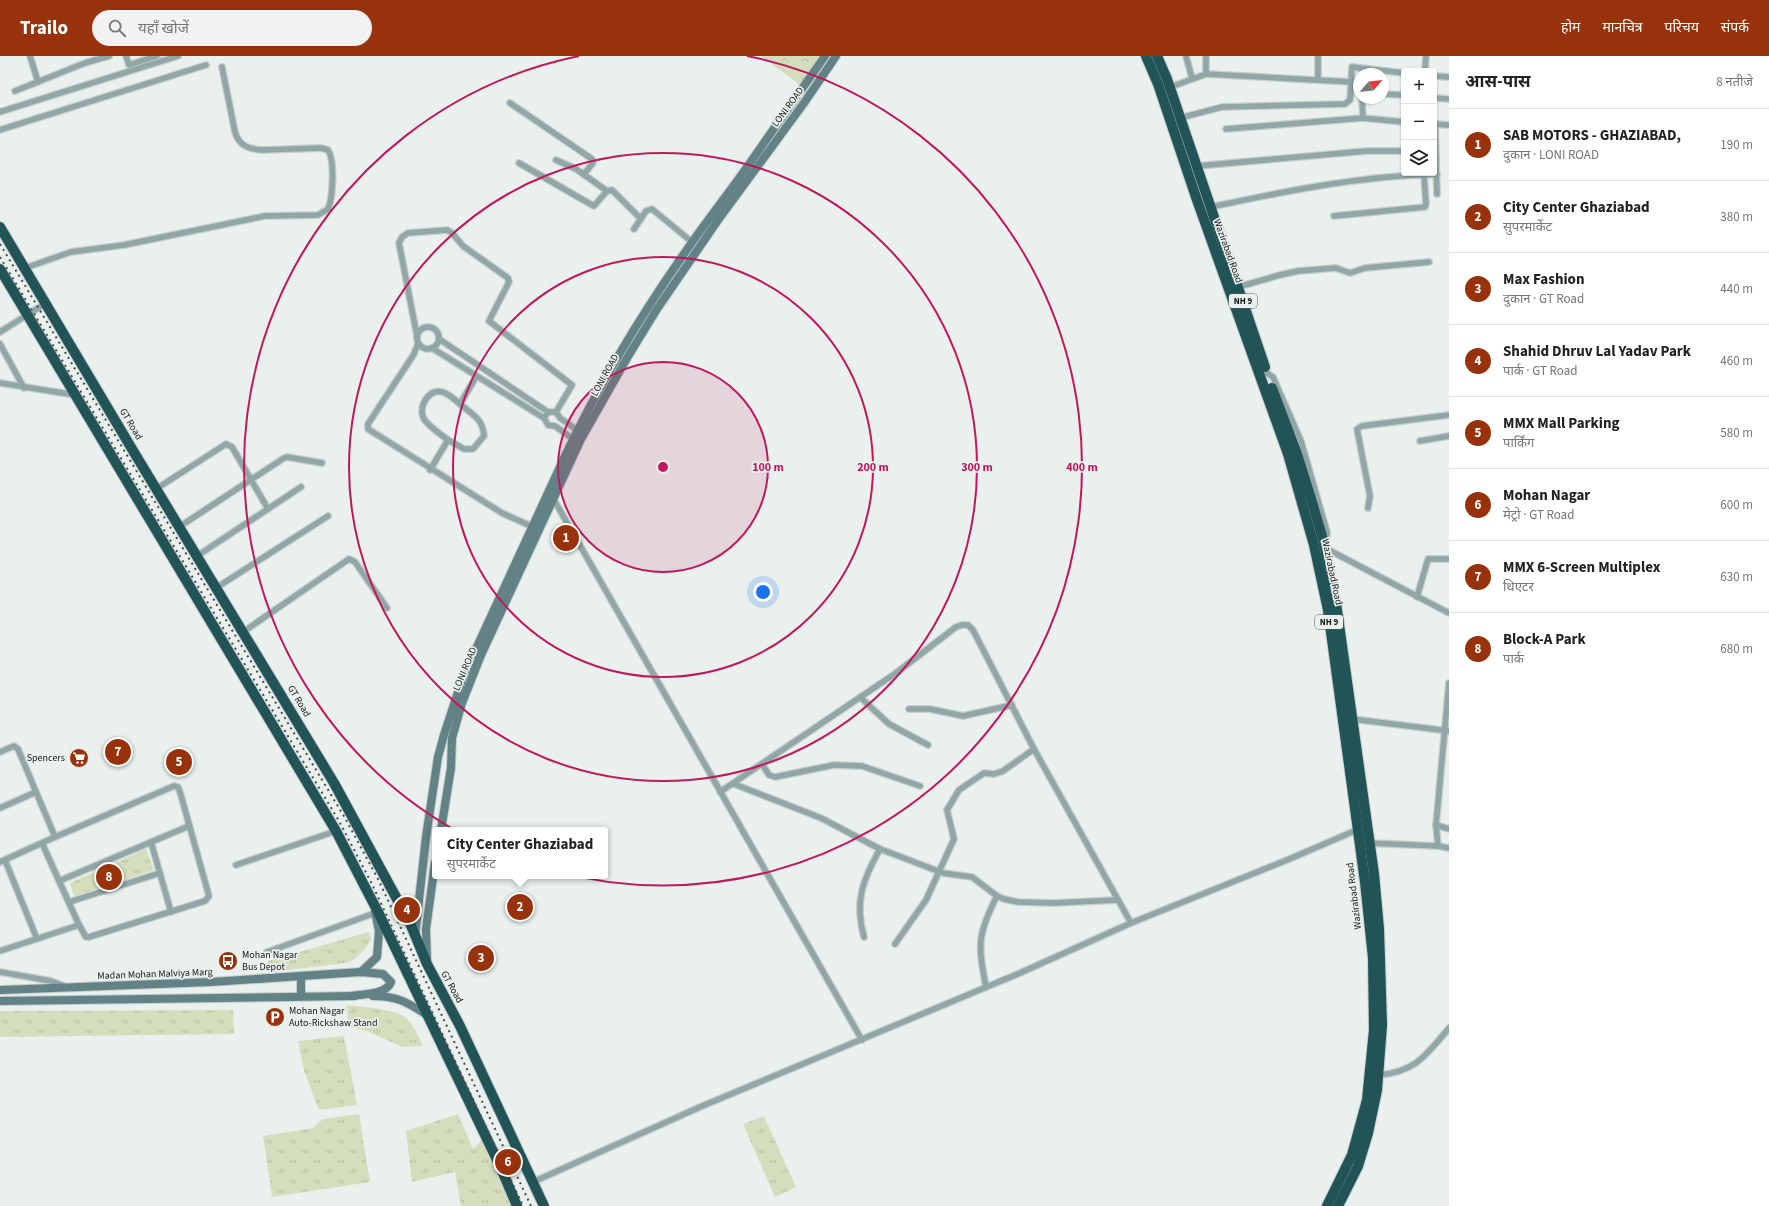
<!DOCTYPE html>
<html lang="hi">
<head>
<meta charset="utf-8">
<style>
	:root { --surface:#fff; --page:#f2f2f2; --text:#222; --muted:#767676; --line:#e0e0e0; --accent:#98320c }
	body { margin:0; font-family:"Source Sans 3","Noto Sans Devanagari",sans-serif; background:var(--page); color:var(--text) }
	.controls { position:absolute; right:12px; top:12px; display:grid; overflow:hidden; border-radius:4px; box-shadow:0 1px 3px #0004 }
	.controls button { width:36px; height:36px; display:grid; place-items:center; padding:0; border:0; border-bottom:1px solid var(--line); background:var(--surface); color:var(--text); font:20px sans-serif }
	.compass { position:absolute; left:1353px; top:12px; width:36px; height:36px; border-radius:50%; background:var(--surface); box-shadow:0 1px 3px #0004; rotate:62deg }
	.you { position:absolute; left:763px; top:536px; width:14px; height:14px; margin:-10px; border:3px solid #fff; border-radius:50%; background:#1a73e8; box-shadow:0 0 0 6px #1a73e833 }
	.badge { display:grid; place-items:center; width:26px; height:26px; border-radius:50%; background:var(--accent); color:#fff; font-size:13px; font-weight:700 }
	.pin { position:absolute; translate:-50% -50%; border:2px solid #fff; box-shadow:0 1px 4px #0006 }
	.popup { position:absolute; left:432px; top:771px; width:176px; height:52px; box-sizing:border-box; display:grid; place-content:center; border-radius:4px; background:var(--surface); filter:drop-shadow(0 1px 3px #0005); font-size:13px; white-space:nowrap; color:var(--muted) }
	.popup b { font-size:15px; color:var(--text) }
	.popup::after { content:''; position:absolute; left:50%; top:100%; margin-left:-8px; border:8px solid transparent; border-top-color:var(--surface) }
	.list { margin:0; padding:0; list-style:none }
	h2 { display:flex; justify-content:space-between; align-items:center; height:52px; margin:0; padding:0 16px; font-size:17px }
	h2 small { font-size:13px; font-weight:400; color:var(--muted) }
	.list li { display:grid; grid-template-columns:26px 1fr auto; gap:12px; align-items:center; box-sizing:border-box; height:72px; padding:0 16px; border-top:1px solid var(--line) }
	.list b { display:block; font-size:15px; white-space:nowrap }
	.list p { margin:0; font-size:13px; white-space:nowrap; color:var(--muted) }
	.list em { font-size:13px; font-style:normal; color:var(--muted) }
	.icon { flex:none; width:22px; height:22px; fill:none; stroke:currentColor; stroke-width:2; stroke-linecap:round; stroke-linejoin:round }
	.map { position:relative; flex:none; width:1449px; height:1150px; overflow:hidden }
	header { display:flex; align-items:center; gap:24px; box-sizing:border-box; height:56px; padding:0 20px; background:var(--accent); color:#fff }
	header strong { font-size:19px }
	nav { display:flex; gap:22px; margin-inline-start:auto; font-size:14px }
	.search { width:280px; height:36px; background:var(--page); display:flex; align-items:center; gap:10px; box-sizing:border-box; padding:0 14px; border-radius:22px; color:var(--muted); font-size:15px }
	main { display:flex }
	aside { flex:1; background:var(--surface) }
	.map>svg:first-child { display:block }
</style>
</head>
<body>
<header>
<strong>Trailo</strong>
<div class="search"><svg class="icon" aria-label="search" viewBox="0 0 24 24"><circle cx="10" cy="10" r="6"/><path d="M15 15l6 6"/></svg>यहाँ खोजें</div>
<nav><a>होम</a><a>मानचित्र</a><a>परिचय</a><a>संपर्क</a></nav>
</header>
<main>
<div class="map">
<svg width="1449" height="1150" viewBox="0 0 1449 1150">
	<defs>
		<pattern id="grass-tufts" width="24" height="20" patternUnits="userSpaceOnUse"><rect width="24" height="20" fill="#d5debc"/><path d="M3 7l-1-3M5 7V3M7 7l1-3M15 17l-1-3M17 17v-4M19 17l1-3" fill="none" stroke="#b6bea1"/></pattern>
		<pattern id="forest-crowns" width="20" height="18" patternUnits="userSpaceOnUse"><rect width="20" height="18" fill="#d5debc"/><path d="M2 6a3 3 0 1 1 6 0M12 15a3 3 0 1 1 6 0" fill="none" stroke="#b6bea1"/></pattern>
	</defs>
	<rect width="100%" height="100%" fill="#e9f0ee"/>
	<!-- grass -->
	<g fill="url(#grass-tufts)">
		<path d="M 146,793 L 154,814 L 74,840 L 70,827 Z"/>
		<path d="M 369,876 L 371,884 C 364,894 358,902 347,907 L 271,916 L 268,905 Z"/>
		<path d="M 347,949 C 360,951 394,953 405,961 C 413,968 419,981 423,990 L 402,991 L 369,976 L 348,970 Z"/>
		<path d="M 233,954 L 234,978 L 0,981 L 0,955 Z"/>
		<path d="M 344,980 L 357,1049 L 319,1054 L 304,1015 L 298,985 Z"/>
		<path d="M 359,1058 L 370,1126 L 272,1141 L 263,1080 L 313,1072 L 323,1063 Z"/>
		<path d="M 458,1058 L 473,1093 L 469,1098 L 485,1080 L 517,1150 L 461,1150 L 455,1116 L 412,1126 L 406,1075 Z"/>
		<path d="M 764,1060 L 796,1131 L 775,1141 L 743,1068 Z"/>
	</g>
	<!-- forest -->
	<path fill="url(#forest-crowns)" d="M 761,0 L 822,0 L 803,31 Z"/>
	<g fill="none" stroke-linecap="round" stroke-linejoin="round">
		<defs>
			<g id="street">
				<path d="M 30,0 L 38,26"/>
				<path d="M 126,0 L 129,9 L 157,0"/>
				<path d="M 1186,0 L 1192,22"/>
				<path d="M 1425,15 L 1426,0"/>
				<path d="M 1206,18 L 1206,0"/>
				<path d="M 1434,20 L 1449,21"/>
				<path d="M 1318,24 L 1318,0"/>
				<path d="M 1168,32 L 1206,18 L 1352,26"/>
				<path d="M 15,35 L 85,7 L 109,0"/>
				<path d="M 1383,38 L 1404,39"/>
				<path d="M 1362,42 L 1363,62"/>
				<path d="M 1434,42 L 1449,43"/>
				<path d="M 510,47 L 592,103 L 593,107 L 584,118"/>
				<path d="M 0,56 L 178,0"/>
				<path d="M 1180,62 L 1222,51 L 1345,48 L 1350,44 L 1352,11 L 1404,17"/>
				<path d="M 1434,68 L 1449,69"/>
				<path d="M 1435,69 L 1437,138"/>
				<path d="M 1226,73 L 1363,62 L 1404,66"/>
				<path d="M 0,74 L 206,9"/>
				<path d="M 556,104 L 576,113 L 607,135"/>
				<path d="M 519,107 L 592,149 L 594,150 L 607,135 L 612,134 L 641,163"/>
				<path d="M 1197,110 L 1367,95 L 1404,95"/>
				<path d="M 1211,151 C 1286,135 1360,120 1437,118"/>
				<path d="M 1334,160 L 1425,151 L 1426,148 L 1424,119"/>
				<path d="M 634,173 L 646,155 L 652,153 L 692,186"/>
				<path d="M 25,212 L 71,196 L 124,189 L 265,160 L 318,159 L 328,153 C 333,142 335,104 328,94 L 321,92 L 262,94 C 249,93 239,90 235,76 L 222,11"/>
				<path d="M 1238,231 L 1280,219 L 1298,215 L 1336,212 L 1350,217 L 1365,212 L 1429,206"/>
				<circle cx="428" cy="282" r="11"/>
				<path d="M 0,276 L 46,247"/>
				<path d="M 417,280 L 399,187 L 402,181 L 408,177 L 447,174 L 452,177 L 463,190 L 508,222 L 509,226 L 489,265 L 572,329 L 556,356"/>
				<path d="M 439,283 L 548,356"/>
				<path d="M 418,287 L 414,298 L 368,368 L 368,373 L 502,457 L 533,471"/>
				<path d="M 0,288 L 24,332"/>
				<path d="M 432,292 L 544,362 L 548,369 L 555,370 L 573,383"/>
				<path d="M 1267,317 L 1273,321 L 1301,385 L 1327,476 L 1326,486"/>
				<path d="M 0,327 L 75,339"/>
				<path d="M 544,362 L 548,356 L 556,356 L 560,362 L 577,374"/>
				<path d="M 448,384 C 442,379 426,369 423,361 C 419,349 429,333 442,336 C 448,337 455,344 460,348"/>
				<path d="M 1420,385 L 1449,380"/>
				<path d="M 430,414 L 448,384 L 464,393 L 473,393 L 484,380 C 483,363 473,359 460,348 L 476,321"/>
				<path d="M 156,433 L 226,388 L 232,391 L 268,453"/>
				<path d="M 553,442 L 862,984"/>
				<path d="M 1368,452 L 1370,440 L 1357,373 L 1362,370 L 1449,359"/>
				<path d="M 179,471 L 284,402 L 287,401 L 322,407"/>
				<path d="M 1325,492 L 1449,557"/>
				<path d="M 197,500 L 301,431"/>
				<path d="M 216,532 L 328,460"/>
				<path d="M 1417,541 L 1428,503 L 1449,503"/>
				<path d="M 243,576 L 349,503 L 355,506 L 387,552"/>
				<path d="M 860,641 L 889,668 L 928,689"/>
				<path d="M 909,653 L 930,653 L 963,660 L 1012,649"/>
				<path d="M 1352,663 L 1449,675"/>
				<path d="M 0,696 L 14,690 L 18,693 L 55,781"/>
				<path d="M 762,708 L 769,719 L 775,721 L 834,709 L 862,710 L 920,730"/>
				<path d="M 734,728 L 821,762 L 880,793 L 896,799 L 943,817 L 972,821 L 997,840 L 1004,843 L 1018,846 L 1053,847 L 1118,844"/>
				<path d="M 720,736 L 896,617 L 956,571 L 962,569 L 968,569 L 973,574 L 1034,693 L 1131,867"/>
				<path d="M 0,752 L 36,736"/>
				<path d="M 1436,769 L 1449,773"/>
				<path d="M 151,786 L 171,856"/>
				<path d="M 1368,787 L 1438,790 L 1436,769 L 1449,627"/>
				<path d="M 1438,790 L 1449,792"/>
				<path d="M 5,804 L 37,883"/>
				<path d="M 0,806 C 18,798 37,789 55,781 L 174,730 L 178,731 L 180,736 L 209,840 L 205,845 L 89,881 L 86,881 L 79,869 L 42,787"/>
				<path d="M 236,809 L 336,775"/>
				<path d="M 59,825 L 189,770"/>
				<path d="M 69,846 L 160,817"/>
				<path d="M 864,881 C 854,846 863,823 880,793"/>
				<path d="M 895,888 L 926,844 L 954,783 L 947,754 L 959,734 L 984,717 L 994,718 L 1003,715 L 1034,693"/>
				<path d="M 0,895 L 79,869"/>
				<path d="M 267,896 L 378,856"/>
				<path d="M 0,916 L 51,925 L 64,930"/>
				<path d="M 986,931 C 978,889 977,879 997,840"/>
				<path d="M 1378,1019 C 1416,1016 1426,999 1449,972"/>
				<path d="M 533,1126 L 700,1051 L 1020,917 L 1131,867 L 1287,804 L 1359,773"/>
			</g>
			<g id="secondary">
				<path d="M 441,774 L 451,712 L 452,682 L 462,647 L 481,599 L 581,383 L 627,302 L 657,253 L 718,164 L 804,47 L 836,0"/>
				<path d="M 415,880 L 426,781 L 438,701 L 444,679 L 463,621 L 566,398 C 600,327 641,259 686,195 C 705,167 726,141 745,114 C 772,76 798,38 825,0"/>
				<path d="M 427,904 L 426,873 L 435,807"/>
				<path d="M 361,916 L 377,901 L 379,875 L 375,856"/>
				<path d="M 301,920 L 301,940"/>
				<path d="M 0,934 L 211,926 L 361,916 L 383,918 L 391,926 C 386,939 363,938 351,940"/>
				<path d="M 373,940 C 397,940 407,946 427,959"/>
				<path d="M 0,945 L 355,940"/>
			</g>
			<g id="highway">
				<path d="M 1146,0 L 1158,28 L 1197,144 L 1288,398 L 1314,489 L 1328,554 L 1365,826 L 1373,902 L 1374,974 L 1367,1044 L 1352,1099 L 1327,1150"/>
				<path d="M 1157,0 L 1167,23 L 1265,311"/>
				<path d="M 0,171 L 135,398 L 334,727 L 410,867 L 427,908 L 460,970 L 544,1150"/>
				<path d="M 0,213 L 336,775 L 378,856 L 500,1110 L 517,1150"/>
				<path d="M 1272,332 L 1297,398 L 1312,446 L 1323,484 L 1336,547 L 1374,818 L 1379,873 L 1382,969 L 1377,1034 L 1368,1077 L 1358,1110 L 1338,1150"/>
			</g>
		</defs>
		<!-- street casing -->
		<use href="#street" stroke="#c7cecc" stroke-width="8"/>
		<!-- secondary casing -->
		<use href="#secondary" stroke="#c7cecc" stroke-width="10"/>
		<!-- highway casing -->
		<use href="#highway" stroke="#c7cecc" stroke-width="12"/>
		<!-- street -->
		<use href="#street" stroke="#90a6a7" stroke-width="5.5"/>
		<!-- secondary -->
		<use href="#secondary" stroke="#628285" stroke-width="8"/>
		<!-- highway -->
		<use href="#highway" stroke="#225457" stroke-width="10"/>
		<!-- rail -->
		<g stroke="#474b4a" stroke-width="2" stroke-dasharray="2 4" stroke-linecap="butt">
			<path d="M 0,188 L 345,762 L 378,823 L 531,1150"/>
			<path d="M 0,201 L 339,765 L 371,826 L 523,1150"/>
		</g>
	</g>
	<!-- distance rings -->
	<circle cx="663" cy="411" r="105" fill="#c2185b" fill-opacity=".12"/>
	<g fill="none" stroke="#c2185b" stroke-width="2">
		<circle cx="663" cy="411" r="105"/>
		<circle cx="663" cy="411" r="210"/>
		<circle cx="663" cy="411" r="314"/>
		<path d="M747 0A419 419 0 1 1 579 0"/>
	</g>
	<!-- icons -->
	<defs>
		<symbol id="supermarket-disc" viewBox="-11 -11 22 22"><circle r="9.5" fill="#98320c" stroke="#e9f0ee"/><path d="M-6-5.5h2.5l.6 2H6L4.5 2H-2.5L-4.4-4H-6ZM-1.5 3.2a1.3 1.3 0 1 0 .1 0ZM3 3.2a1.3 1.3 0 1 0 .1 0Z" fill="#fff"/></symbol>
		<symbol id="bus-disc" viewBox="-11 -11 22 22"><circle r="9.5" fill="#98320c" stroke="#e9f0ee"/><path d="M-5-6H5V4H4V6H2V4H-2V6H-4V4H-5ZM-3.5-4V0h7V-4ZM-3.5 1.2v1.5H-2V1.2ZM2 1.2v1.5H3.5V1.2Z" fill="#fff"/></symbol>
		<symbol id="parking-disc" viewBox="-11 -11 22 22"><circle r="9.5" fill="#98320c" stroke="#e9f0ee"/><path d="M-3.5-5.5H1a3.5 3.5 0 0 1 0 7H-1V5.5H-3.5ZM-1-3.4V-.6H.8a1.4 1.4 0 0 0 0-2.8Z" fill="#fff"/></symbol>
	</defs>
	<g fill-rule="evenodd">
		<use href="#supermarket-disc" x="68" y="691" width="22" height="22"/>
		<use href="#bus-disc" x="217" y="894" width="22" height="22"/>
		<use href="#parking-disc" x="264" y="950" width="22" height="22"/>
	</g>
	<g text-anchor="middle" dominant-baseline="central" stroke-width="3.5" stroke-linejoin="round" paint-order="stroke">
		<!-- shield labels -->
		<g fill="#e9f0ee" stroke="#555a58" stroke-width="1">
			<rect x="1229" y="238" width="28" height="14" rx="3"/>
			<rect x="1315" y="559" width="28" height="14" rx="3"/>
		</g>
		<g font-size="9" font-weight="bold" fill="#161918">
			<text x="1243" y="245">NH 9</text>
			<text x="1329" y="566">NH 9</text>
		</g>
		<!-- street labels -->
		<g font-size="10" fill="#161918" stroke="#e9f0ee">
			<text transform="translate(788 51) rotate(-54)">LONI ROAD</text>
			<text transform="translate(1228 195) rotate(70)">Wazirabad Road</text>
			<text transform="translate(605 319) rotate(-61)">LONI ROAD</text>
			<text transform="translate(131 368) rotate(59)">GT Road</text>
			<text transform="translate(1332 516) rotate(78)">Wazirabad Road</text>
			<text transform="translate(465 613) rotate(-67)">LONI ROAD</text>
			<text transform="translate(299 645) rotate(59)">GT Road</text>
			<text transform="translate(1354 840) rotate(-97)">Wazirabad Road</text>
			<text transform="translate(155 918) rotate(-2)">Madan Mohan Malviya Marg</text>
			<text transform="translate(452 931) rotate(61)">GT Road</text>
		</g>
		<!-- poi labels -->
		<g font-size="10" fill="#161918" stroke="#e9f0ee" text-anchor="start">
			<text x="65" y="702" text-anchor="end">Spencers</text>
			<text x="242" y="899">Mohan Nagar<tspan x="242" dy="12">Bus Depot</tspan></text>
			<text x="289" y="955">Mohan Nagar<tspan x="289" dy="12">Auto-Rickshaw Stand</tspan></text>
		</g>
	</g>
	<circle cx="663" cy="411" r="6" fill="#c2185b" stroke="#e9f0ee" stroke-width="2"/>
	<g font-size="12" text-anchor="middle" font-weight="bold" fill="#c2185b" stroke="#e9f0ee" stroke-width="3.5" stroke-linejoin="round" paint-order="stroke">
		<text x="768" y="415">100 m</text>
		<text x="873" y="415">200 m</text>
		<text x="977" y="415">300 m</text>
		<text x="1082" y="415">400 m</text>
	</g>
</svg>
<div class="controls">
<button>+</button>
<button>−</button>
<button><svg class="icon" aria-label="layers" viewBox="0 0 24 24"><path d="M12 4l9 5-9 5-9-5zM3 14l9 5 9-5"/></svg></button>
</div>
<svg class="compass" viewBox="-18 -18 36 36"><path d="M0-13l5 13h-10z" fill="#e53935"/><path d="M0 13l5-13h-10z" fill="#767676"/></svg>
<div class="you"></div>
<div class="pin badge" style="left:566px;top:482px">1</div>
<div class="pin badge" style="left:520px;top:851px">2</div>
<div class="popup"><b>City Center Ghaziabad</b>सुपरमार्केट</div>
<div class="pin badge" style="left:481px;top:902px">3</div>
<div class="pin badge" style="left:407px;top:854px">4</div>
<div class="pin badge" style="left:179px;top:706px">5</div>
<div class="pin badge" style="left:508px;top:1106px">6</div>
<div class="pin badge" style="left:118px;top:696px">7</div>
<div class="pin badge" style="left:109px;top:821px">8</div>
</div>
<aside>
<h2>आस-पास<small>8 नतीजे</small></h2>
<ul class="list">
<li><span class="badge">1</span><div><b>SAB MOTORS - GHAZIABAD,</b><p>दुकान · LONI ROAD</p></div><em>190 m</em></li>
<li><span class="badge">2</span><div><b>City Center Ghaziabad</b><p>सुपरमार्केट</p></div><em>380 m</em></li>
<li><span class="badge">3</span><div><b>Max Fashion</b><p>दुकान · GT Road</p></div><em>440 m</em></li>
<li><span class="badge">4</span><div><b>Shahid Dhruv Lal Yadav Park</b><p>पार्क · GT Road</p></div><em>460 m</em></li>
<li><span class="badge">5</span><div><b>MMX Mall Parking</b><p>पार्किंग</p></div><em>580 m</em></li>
<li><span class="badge">6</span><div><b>Mohan Nagar</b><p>मेट्रो · GT Road</p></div><em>600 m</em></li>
<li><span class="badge">7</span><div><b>MMX 6-Screen Multiplex</b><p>थिएटर</p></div><em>630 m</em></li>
<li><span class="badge">8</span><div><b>Block-A Park</b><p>पार्क</p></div><em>680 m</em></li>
</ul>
</aside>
</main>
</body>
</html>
